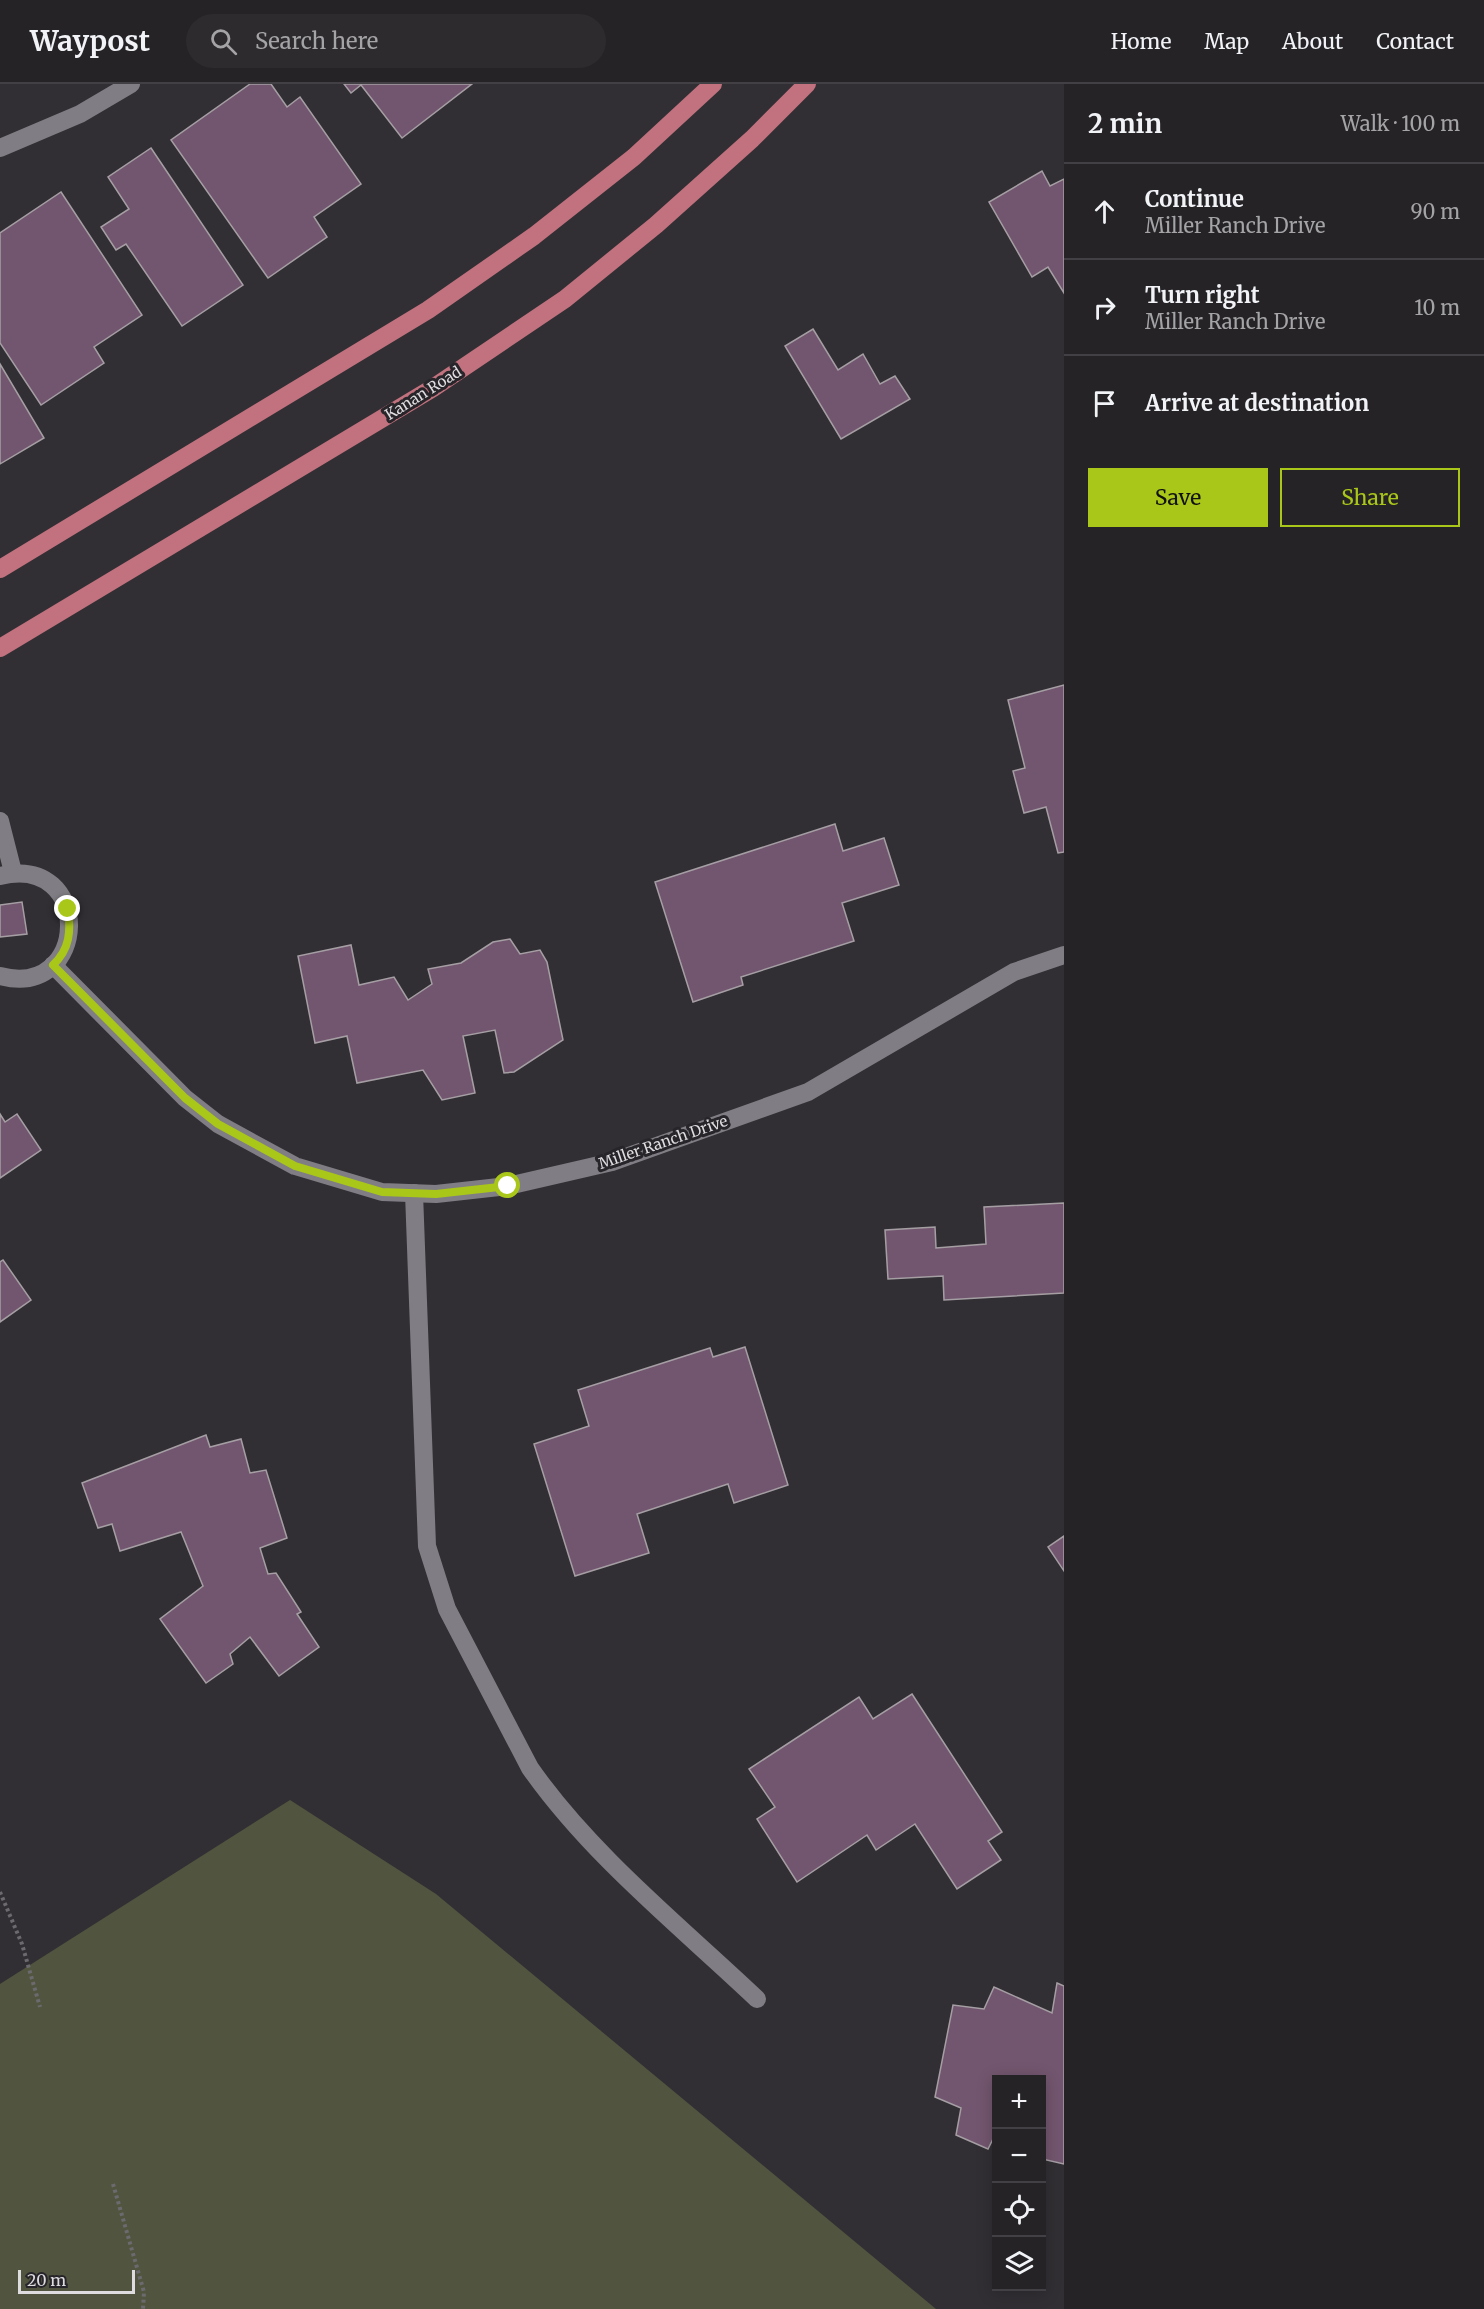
<!DOCTYPE html>
<html lang="en">
<head>
<meta charset="utf-8">
<style>
	:root { --surface:#262327; --page:#2e2b2f; --text:#f1f3f6; --muted:#a4a4a7; --line:#424044; --accent:#a9c719 }
	body { margin:0; font-family:Merriweather,serif; background:var(--page); color:var(--text) }
	.controls { position:absolute; right:18px; bottom:18px; display:grid; overflow:hidden; border-radius:0px; box-shadow:0 3px 15px #0003 }
	.controls button { width:54px; height:54px; display:grid; place-items:center; padding:0; border:0; border-bottom:2px solid var(--line); background:var(--surface); color:var(--text); font:30px sans-serif }
	.scale { position:absolute; left:18px; bottom:15px; width:117px; box-sizing:border-box; padding-left:6px; border:3px solid #dedcdf; border-top:0; font-size:16px; line-height:21px; white-space:nowrap; color:#dedcdf; -webkit-text-stroke:4px #28252a; paint-order:stroke }
	.stop { position:absolute; width:18px; height:18px; margin:-14px; border:4px solid #a9c719; border-radius:50%; background:#fff }
	.stop.end { background:#a9c719; border-color:#fff; box-shadow:0 2px 6px #0008 }
	.list { margin:0; padding:0; list-style:none }
	h2 { display:flex; justify-content:space-between; align-items:center; height:78px; margin:0; padding:0 24px; font-size:26px }
	h2 small { font-size:20px; font-weight:400; color:var(--muted) }
	.list li { display:grid; grid-template-columns:39px 1fr auto; gap:18px; align-items:center; box-sizing:border-box; height:96px; padding:0 24px; border-top:2px solid var(--line) }
	.list b { display:block; font-size:22px; white-space:nowrap }
	.list p { margin:0; font-size:20px; white-space:nowrap; color:var(--muted) }
	.list em { font-size:20px; font-style:normal; color:var(--muted) }
	.actions { display:flex; gap:12px; padding:18px 24px }
	.actions a { flex:1; padding:14px 0; border:2px solid var(--accent); border-radius:0px; text-align:center; font-size:21px; color:var(--accent) }
	.actions .main { background:var(--accent); color:#111 }
	.icon { flex:none; width:33px; height:33px; fill:none; stroke:currentColor; stroke-width:2; stroke-linecap:round; stroke-linejoin:round }
	.map { position:relative; flex:none; width:1064px; height:2225px; overflow:hidden }
	header { display:flex; align-items:center; gap:36px; box-sizing:border-box; height:84px; padding:0 30px; background:var(--surface); border-bottom:2px solid var(--line) }
	header strong { font-size:28px }
	nav { display:flex; gap:33px; margin-inline-start:auto; font-size:21px }
	.search { width:420px; height:54px; background:var(--page); display:flex; align-items:center; gap:15px; box-sizing:border-box; padding:0 21px; border-radius:33px; color:var(--muted); font-size:22px }
	main { display:flex }
	aside { flex:1; background:var(--surface) }
	.map>svg:first-child { display:block }
</style>
</head>
<body>
<header>
<strong>Waypost</strong>
<div class="search"><svg class="icon" aria-label="search" viewBox="0 0 24 24"><circle cx="10" cy="10" r="6"/><path d="M15 15l6 6"/></svg>Search here</div>
<nav><a>Home</a><a>Map</a><a>About</a><a>Contact</a></nav>
</header>
<main>
<div class="map">
<svg width="1064" height="2225" viewBox="0 0 1064 2225">
	<rect width="100%" height="100%" fill="#322f34"/>
	<!-- green -->
	<path fill="#51553f" d="M 290,1716 L 436,1810 L 936,2225 L 0,2225 L 0,1900 Z"/>
	<!-- building -->
	<g fill="#72566f" stroke="#a59fa4" stroke-width="1.5">
		<path d="M 250,0 L 271,0 L 287,23 L 300,13 L 361,100 L 314,133 L 327,153 L 268,194 L 171,56 Z"/>
		<path d="M 344,0 L 472,0 L 402,54 L 361,1 L 351,9 Z"/>
		<path d="M 151,64 L 243,201 L 182,242 L 126,160 L 116,166 L 101,143 L 129,125 L 108,93 Z"/>
		<path d="M 1042,87 L 1050,102 L 1064,95 L 1064,209 L 1048,183 L 1032,193 L 989,118 Z"/>
		<path d="M 61,108 L 142,231 L 94,263 L 104,279 L 41,321 L 0,259 L 0,149 Z"/>
		<path d="M 813,245 L 838,286 L 863,270 L 880,300 L 895,292 L 910,315 L 841,355 L 785,262 Z"/>
		<path d="M 0,280 L 44,354 L 0,380 Z"/>
		<path d="M 1064,601 L 1064,768 L 1058,769 L 1046,723 L 1024,729 L 1013,687 L 1025,684 L 1008,616 Z"/>
		<path d="M 835,740 L 843,767 L 884,754 L 899,801 L 842,819 L 854,857 L 741,893 L 743,901 L 693,918 L 655,798 Z"/>
		<path d="M 22,818 L 27,850 L 0,853 L 0,821 Z"/>
		<path d="M 510,855 L 520,870 L 540,866 L 547,878 L 563,956 L 514,988 L 504,989 L 495,946 L 463,952 L 475,1009 L 442,1016 L 423,986 L 357,999 L 347,952 L 315,959 L 298,872 L 351,861 L 359,901 L 394,893 L 408,916 L 432,900 L 428,885 L 461,879 L 493,858 Z"/>
		<path d="M 0,1030 L 5,1038 L 17,1030 L 41,1066 L 0,1094 Z"/>
		<path d="M 1064,1119 L 1064,1209 L 944,1216 L 943,1192 L 888,1195 L 885,1146 L 935,1143 L 936,1164 L 986,1160 L 984,1123 Z"/>
		<path d="M 3,1176 L 31,1216 L 0,1238 L 0,1178 Z"/>
		<path d="M 745,1263 L 788,1401 L 734,1419 L 728,1400 L 637,1430 L 649,1469 L 575,1492 L 534,1360 L 589,1342 L 578,1306 L 710,1264 L 713,1273 Z"/>
		<path d="M 206,1351 L 210,1363 L 241,1355 L 250,1389 L 266,1386 L 287,1454 L 260,1464 L 268,1490 L 276,1489 L 301,1528 L 297,1530 L 319,1563 L 279,1592 L 250,1553 L 230,1570 L 233,1580 L 206,1599 L 160,1535 L 203,1502 L 181,1448 L 120,1467 L 112,1440 L 98,1444 L 82,1399 Z"/>
		<path d="M 1064,1452 L 1064,1487 L 1048,1463 Z"/>
		<path d="M 912,1610 L 1002,1748 L 988,1757 L 1001,1776 L 957,1805 L 915,1740 L 876,1766 L 867,1751 L 797,1798 L 757,1735 L 775,1723 L 749,1685 L 859,1613 L 873,1635 Z"/>
		<path d="M 1057,1899 L 1064,1902 L 1064,2080 L 1042,2075 L 1042,1996 L 996,1996 L 996,2054 L 994,2053 L 988,2065 L 956,2051 L 961,2024 L 935,2013 L 953,1921 L 984,1925 L 994,1903 L 1052,1929 Z"/>
	</g>
	<g fill="none" stroke-linecap="round" stroke-linejoin="round">
		<!-- path -->
		<g stroke="#6c6a6e" stroke-width="4" stroke-dasharray="3 3" stroke-linecap="butt">
			<path d="M 0,1808 L 22,1860 L 40,1923"/>
			<path d="M 113,2100 L 144,2208 L 143,2225"/>
		</g>
		<!-- minor -->
		<g stroke="#817d84" stroke-width="18">
			<path d="M 0,64 L 80,30 L 131,0"/>
			<path d="M 0,737 L 13,788"/>
			<path d="M 0,792 C 94,769 90,916 0,892"/>
			<path d="M 53,881 L 185,1014 L 218,1040 L 295,1082 L 382,1108 L 436,1110 L 508,1102 L 612,1078 L 808,1008 L 1014,888 L 1064,871"/>
			<path d="M 414,1109 L 427,1462 L 447,1525 L 530,1684 C 591,1771 680,1842 757,1915"/>
		</g>
		<!-- major -->
		<g stroke="#c1727e" stroke-width="18">
			<path d="M 0,485 L 428,226 L 534,152 L 634,73 L 713,0"/>
			<path d="M 0,564 L 433,304 L 565,215 L 656,141 L 752,55 L 807,0"/>
		</g>
	</g>
	<g fill="none" stroke-linecap="round" stroke-linejoin="round">
		<!-- route -->
		<path stroke="#a9c719" stroke-width="8" d="M 68,825 C 71,847 70,865 53,881 L 185,1014 L 218,1040 L 295,1082 L 382,1108 L 436,1110 L 508,1102"/>
	</g>
	<g text-anchor="middle" dominant-baseline="central" stroke-width="6" stroke-linejoin="round" paint-order="stroke">
		<!-- street labels -->
		<g font-size="15" fill="#dedcdf" stroke="#28252a">
			<text transform="translate(423 309) rotate(-32)">Kanan Road</text>
			<text transform="translate(663 1058) rotate(-19)">Miller Ranch Drive</text>
		</g>
	</g>
</svg>
<div class="controls">
<button>+</button>
<button>−</button>
<button><svg class="icon" aria-label="locate" viewBox="0 0 24 24"><circle cx="12" cy="12" r="6"/><path d="M12 2v4M12 18v4M2 12h4M18 12h4"/></svg></button>
<button><svg class="icon" aria-label="layers" viewBox="0 0 24 24"><path d="M12 4l9 5-9 5-9-5zM3 14l9 5 9-5"/></svg></button>
</div>
<div class="scale">20 m</div>
<div class="stop" style="left:508px;top:1102px"></div>
<div class="stop end" style="left:68px;top:825px"></div>
</div>
<aside>
<h2>2 min<small>Walk · 100 m</small></h2>
<ul class="list">
<li><svg class="icon" aria-label="ahead" viewBox="0 0 24 24"><path d="M12 20V5M6 11l6-6 6 6"/></svg><div><b>Continue</b><p>Miller Ranch Drive</p></div><em>90 m</em></li>
<li><svg class="icon" aria-label="right" viewBox="0 0 24 24"><path d="M7 20v-9h11M14 6l5 5-5 5"/></svg><div><b>Turn right</b><p>Miller Ranch Drive</p></div><em>10 m</em></li>
<li><svg class="icon" aria-label="arrive" viewBox="0 0 24 24"><path d="M6 21V4h12l-3 4 3 4H6"/></svg><div><b>Arrive at destination</b></div></li>
</ul>
<div class="actions"><a class="main">Save</a><a>Share</a></div>
</aside>
</main>
</body>
</html>
